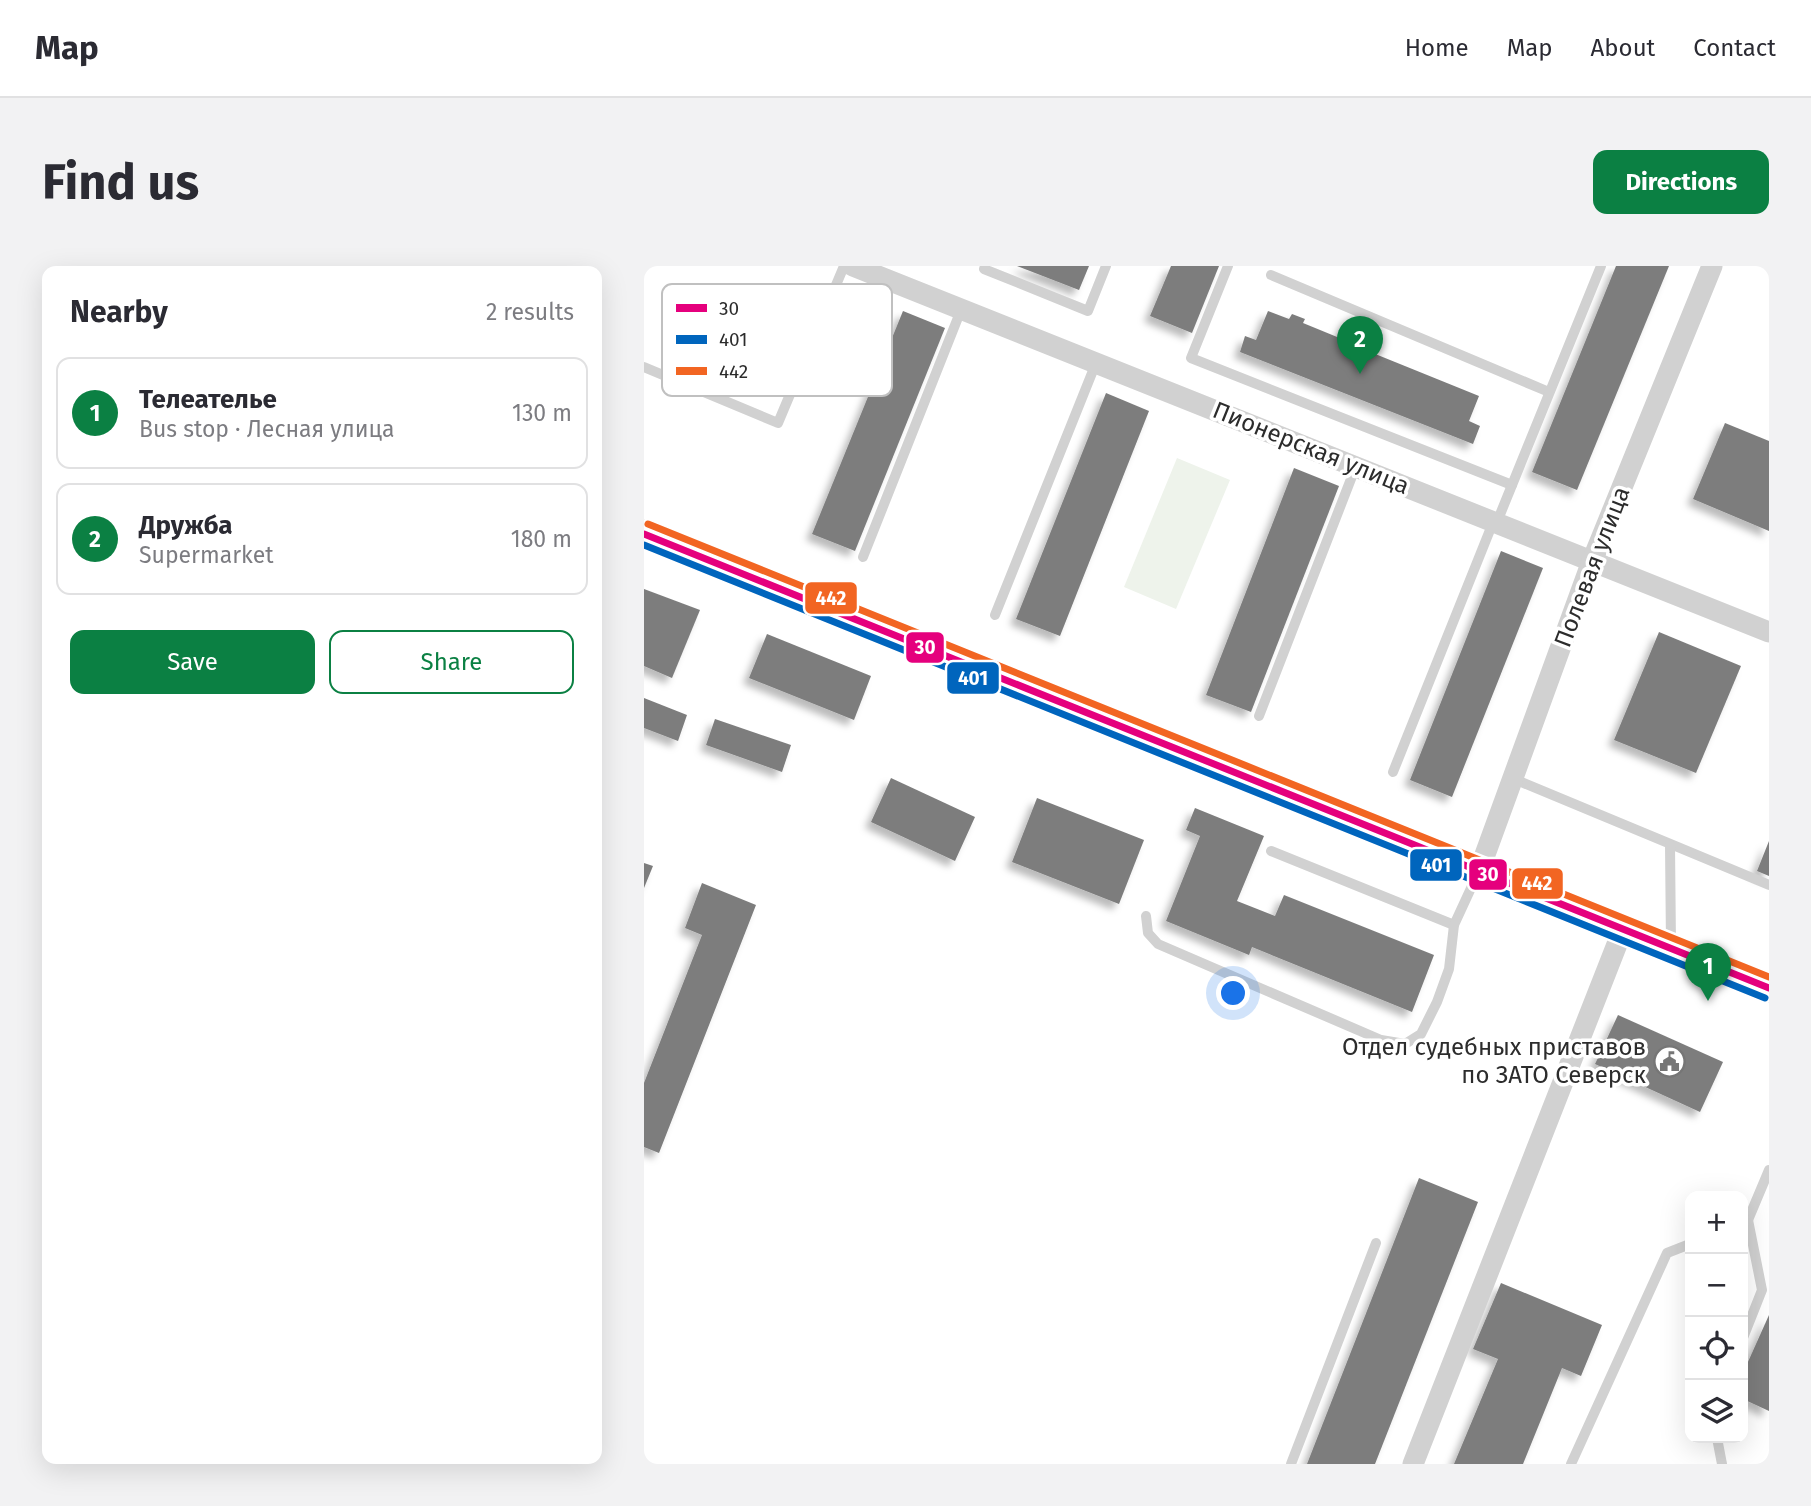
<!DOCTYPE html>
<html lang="en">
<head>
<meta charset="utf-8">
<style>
	:root { --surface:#fff; --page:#f2f2f3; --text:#2b2b33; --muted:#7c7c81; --line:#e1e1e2; --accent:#0b8043 }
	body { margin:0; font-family:"Fira Sans",sans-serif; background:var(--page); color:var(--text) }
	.controls { position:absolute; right:21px; bottom:21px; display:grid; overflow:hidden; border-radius:14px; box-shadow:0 7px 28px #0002 }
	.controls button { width:63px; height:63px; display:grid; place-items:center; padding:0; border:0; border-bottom:2px solid var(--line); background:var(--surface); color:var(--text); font:35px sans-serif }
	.you { position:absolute; left:590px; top:728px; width:24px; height:24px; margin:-18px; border:5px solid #fff; border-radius:50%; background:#1a73e8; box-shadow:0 0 0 10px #1a73e833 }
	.badge { display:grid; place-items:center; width:46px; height:46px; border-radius:50%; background:var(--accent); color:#fff; font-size:23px; font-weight:700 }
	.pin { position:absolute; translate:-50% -58px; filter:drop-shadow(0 2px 4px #0008) }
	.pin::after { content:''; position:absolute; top:37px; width:24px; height:21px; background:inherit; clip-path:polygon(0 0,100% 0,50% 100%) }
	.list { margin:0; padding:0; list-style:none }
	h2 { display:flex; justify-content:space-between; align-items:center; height:91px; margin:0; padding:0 28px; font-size:30px }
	h2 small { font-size:23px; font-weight:400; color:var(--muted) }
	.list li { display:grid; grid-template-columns:46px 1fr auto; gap:21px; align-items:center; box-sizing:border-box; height:112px; margin:0 14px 14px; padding:0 14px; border:2px solid var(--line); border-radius:14px }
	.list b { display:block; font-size:26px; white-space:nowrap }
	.list p { margin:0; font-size:23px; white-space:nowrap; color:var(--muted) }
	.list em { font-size:23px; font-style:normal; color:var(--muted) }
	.actions { display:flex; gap:14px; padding:21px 28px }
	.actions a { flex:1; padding:16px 0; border:2px solid var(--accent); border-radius:14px; text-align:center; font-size:24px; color:var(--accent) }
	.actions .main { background:var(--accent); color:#fff }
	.icon { flex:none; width:38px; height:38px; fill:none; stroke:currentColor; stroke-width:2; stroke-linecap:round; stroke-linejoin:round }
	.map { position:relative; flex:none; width:1125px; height:1198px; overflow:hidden; border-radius:14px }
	header { display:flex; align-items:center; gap:42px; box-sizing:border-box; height:98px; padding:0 35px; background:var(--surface); border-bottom:2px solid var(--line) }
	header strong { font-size:33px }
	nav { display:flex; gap:38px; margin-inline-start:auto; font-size:24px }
	.intro { display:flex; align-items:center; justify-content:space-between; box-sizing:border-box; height:168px; padding:0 42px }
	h1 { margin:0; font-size:49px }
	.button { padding:18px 32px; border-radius:14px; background:var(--accent); color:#fff; font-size:24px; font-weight:700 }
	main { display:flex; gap:42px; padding:0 42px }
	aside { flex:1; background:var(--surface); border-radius:14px; box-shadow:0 7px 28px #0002 }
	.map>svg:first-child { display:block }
</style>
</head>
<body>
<header>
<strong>Map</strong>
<nav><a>Home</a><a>Map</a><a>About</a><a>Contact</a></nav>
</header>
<div class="intro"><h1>Find us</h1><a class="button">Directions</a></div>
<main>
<aside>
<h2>Nearby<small>2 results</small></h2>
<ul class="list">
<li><span class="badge">1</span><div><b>Телеателье</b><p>Bus stop · Лесная улица</p></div><em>130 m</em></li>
<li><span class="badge">2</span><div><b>Дружба</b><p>Supermarket</p></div><em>180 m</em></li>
</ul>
<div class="actions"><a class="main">Save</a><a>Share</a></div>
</aside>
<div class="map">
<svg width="1125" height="1198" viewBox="0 0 1125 1198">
	<defs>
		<filter id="shadow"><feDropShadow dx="-6" dy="6" stdDeviation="3.5" flood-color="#0004"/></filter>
	</defs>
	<rect width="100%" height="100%" fill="#fff"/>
	<!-- green -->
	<path fill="#eef3eb" d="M 533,192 L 586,214 L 532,343 L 480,321 Z"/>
	<!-- building -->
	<g fill="#7d7d7d" filter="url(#shadow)">
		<path d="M 373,0 L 445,0 L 435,24 Z"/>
		<path d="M 527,0 L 575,0 L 548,67 L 506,50 Z"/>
		<path d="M 972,0 L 1025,0 L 933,224 L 888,206 Z"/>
		<path d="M 259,45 L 301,62 L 211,285 L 168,268 Z"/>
		<path d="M 624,45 L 645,53 L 648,48 L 661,53 L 659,57 L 698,73 L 701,64 L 713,69 L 709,79 L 835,130 L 825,155 L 836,160 L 829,178 L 596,86 L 601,70 L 612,74 Z"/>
		<path d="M 462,127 L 505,145 L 416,370 L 372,353 Z"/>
		<path d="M 1081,157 L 1125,175 L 1125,265 L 1049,233 Z"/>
		<path d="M 650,202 L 695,220 L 607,446 L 562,429 Z"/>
		<path d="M 857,285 L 899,302 L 808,531 L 766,514 Z"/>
		<path d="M 0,323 L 56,344 L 28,412 L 0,400 Z"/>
		<path d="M 1015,366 L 1097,400 L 1052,507 L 970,474 Z"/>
		<path d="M 123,368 L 227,410 L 210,454 L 105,412 Z"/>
		<path d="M 0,432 L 43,449 L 34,475 L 0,462 Z"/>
		<path d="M 71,453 L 147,479 L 138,506 L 62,479 Z"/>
		<path d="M 247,512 L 331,551 L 311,595 L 227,556 Z"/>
		<path d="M 393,532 L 500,574 L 475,638 L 368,596 Z"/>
		<path d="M 551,542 L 620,570 L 593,635 L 631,650 L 640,629 L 790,689 L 768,746 L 608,681 L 605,689 L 522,655 L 556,570 L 542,564 Z"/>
		<path d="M 1125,575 L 1125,610 L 1113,605 Z"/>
		<path d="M 0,597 L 9,600 L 0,622 Z"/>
		<path d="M 58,617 L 112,639 L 15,887 L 0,881 L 0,817 L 58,669 L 41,662 Z"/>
		<path d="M 974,749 L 1079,796 L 1056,846 L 951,798 Z"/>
		<path d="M 775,912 L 834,936 L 731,1198 L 663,1198 Z"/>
		<path d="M 857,1017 L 958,1059 L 937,1110 L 918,1102 L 879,1198 L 810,1198 L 854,1093 L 829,1083 Z"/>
		<path d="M 1125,1049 L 1125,1145 L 1099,1133 L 1099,1107 Z"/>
	</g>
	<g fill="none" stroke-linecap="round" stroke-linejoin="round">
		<!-- lane -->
		<g stroke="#d1d1d1" stroke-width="10">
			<path d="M 341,0 L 340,3 L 444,45 L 462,0"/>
			<path d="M 584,0 L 547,92 L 868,219"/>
			<path d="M 627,9 L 905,126"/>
			<path d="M 0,101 L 134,157 L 200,0"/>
			<path d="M 853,256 L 957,0"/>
			<path d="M 219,291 L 317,44"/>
			<path d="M 351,349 L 452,97"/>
			<path d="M 615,450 L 712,200"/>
			<path d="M 749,506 L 850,254"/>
			<path d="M 870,513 L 1125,619"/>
			<path d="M 1026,579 L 1027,680"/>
			<path d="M 627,585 L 810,659"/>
			<path d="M 502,650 L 504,667 L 514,678 L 737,774 L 761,778 L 777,768 L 793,736 L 805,703 L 810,659 L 834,607"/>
			<path d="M 1099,956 L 1104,954 L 1125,904"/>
			<path d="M 1099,1072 L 1118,1024 L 1104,954"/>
			<path d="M 1073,1172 L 1078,1198"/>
			<path d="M 647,1198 L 732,977"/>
			<path d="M 927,1198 L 1023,987 L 1046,978"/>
		</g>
		<!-- street -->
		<g stroke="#d1d1d1" stroke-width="21">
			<path d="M 209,0 L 1125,366"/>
			<path d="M 835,605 L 948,295 L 1068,0"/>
			<path d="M 769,1198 L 979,663"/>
		</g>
		<!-- secondary -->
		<path stroke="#cacaca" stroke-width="30" d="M 0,268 L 1125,722"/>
		<defs>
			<path id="bus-1" d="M 0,268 L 1125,722"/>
			<path id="bus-2" d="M 0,279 L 1121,732"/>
			<path id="bus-3" d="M 4,258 L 1125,711"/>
		</defs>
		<!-- bus-1 casing -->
		<use href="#bus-1" stroke="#fff" stroke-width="12"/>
		<!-- bus-2 casing -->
		<use href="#bus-2" stroke="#fff" stroke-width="12"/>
		<!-- bus-3 casing -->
		<use href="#bus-3" stroke="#fff" stroke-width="12"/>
		<!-- bus-1 -->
		<use href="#bus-1" stroke="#e5007d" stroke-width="7"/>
		<!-- bus-2 -->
		<use href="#bus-2" stroke="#0065bd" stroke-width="7"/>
		<!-- bus-3 -->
		<use href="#bus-3" stroke="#f26522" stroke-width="7"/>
	</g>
	<!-- icons -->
	<defs>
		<symbol id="civic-ring" viewBox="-11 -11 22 22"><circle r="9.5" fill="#fff" stroke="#767676" stroke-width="1.5"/><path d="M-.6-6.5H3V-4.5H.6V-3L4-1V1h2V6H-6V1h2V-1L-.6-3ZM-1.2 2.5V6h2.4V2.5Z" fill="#767676"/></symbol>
	</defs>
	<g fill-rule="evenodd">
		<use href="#civic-ring" x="1008" y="778" width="35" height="35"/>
	</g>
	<g text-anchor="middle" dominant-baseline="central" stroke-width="7" stroke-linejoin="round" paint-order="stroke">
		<!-- street labels -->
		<g font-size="24" fill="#2c2c2c" stroke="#fff">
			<text transform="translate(667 182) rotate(22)">Пионерская улица</text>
			<text transform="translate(948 301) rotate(-69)">Полевая улица</text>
		</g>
		<!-- poi labels -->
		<g font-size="24" fill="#2c2c2c" stroke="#fff" text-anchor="end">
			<text x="1002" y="781">Отдел судебных приставов<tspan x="1002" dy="28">по ЗАТО Северск</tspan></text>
		</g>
	</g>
	<!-- legend -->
	<rect x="18" y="18" width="230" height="112" rx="10" fill="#fff" stroke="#c0c0c0" stroke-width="2"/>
	<rect x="32" y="38" width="31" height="8" fill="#e5007d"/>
	<rect x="32" y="69" width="31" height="9" fill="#0065bd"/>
	<rect x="32" y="101" width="31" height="8" fill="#f26522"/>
	<g font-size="19" fill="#2c2c2c">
		<text x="75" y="49">30</text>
		<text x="75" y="80">401</text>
		<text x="75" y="112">442</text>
	</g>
	<g stroke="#fff" stroke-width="2.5">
		<rect x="160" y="315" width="54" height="34" rx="7" fill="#f26522"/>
		<rect x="261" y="365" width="40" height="33" rx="7" fill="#e5007d"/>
		<rect x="302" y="395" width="54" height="34" rx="7" fill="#0065bd"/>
		<rect x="765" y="582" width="54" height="34" rx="7" fill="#0065bd"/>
		<rect x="824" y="592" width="40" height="33" rx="7" fill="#e5007d"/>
		<rect x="867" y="601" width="53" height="33" rx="7" fill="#f26522"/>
	</g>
	<g font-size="19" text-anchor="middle" font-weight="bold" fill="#fff">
		<text x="187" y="339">442</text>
		<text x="281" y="388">30</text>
		<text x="329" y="419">401</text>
		<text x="792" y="606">401</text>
		<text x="844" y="615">30</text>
		<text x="893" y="624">442</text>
	</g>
</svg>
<div class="controls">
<button>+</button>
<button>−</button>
<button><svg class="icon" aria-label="locate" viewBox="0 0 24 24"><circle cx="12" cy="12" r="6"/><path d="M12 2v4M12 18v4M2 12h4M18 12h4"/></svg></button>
<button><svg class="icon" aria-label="layers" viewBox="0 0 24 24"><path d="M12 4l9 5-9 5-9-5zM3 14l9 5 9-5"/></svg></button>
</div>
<div class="you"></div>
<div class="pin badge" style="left:1064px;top:735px">1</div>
<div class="pin badge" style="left:716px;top:108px">2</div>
</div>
</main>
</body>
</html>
